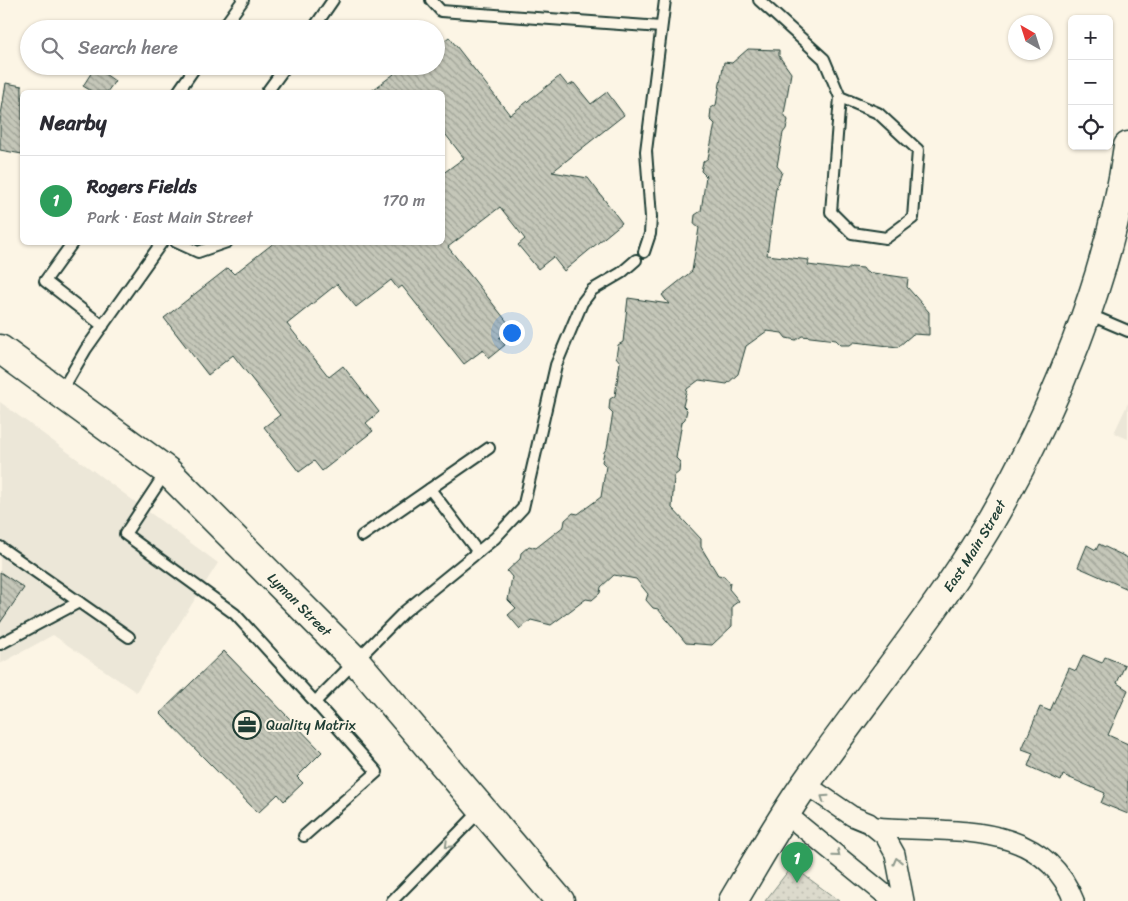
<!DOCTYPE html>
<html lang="en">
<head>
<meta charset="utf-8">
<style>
	:root { --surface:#fff; --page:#f7f7f7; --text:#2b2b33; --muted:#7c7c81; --line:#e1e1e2; --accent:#0b8043 }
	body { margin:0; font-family:Sriracha,sans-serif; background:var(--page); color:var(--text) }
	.controls { position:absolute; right:15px; top:15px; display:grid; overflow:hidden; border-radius:8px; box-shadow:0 1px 4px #0004 }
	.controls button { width:45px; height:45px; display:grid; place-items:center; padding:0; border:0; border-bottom:1px solid var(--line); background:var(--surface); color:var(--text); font:25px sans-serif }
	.compass { position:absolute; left:1008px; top:15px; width:45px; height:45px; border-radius:50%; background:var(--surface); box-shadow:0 1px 4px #0004; rotate:321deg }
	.you { position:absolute; left:511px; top:332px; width:18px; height:18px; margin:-12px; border:4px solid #fff; border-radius:50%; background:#1a73e8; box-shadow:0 0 0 8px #1a73e833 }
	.badge { display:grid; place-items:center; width:32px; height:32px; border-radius:50%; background:var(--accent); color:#fff; font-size:16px; font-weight:700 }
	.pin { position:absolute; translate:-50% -41px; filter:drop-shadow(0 1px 2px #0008) }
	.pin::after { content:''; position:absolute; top:26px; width:18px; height:15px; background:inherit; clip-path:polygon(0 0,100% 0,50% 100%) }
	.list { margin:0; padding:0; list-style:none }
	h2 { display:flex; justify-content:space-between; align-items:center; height:65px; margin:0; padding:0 20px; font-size:21px }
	h2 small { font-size:16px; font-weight:400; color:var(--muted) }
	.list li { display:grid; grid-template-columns:32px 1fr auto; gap:15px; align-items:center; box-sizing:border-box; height:90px; padding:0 20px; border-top:1px solid var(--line) }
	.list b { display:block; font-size:19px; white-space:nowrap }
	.list p { margin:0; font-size:16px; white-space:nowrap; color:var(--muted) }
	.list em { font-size:16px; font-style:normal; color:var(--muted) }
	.icon { flex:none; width:28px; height:28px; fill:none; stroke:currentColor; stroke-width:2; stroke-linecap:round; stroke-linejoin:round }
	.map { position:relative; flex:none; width:1128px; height:901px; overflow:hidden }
	.search { position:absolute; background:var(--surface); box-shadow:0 1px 4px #0004; left:20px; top:20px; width:425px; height:55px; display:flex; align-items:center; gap:12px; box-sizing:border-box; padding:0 18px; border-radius:28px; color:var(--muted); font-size:19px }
	.panel { position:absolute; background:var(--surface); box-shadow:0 1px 4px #0004; left:20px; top:90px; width:425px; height:155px; border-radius:8px }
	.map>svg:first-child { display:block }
</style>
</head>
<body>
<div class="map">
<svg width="1128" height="901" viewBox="0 0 1128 901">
	<defs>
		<pattern id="park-dots" width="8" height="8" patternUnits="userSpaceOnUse" patternTransform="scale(1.25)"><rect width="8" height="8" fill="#dcdacc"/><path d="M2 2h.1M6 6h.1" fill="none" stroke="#bcbcb0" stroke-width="1.8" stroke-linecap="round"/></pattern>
		<pattern id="building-back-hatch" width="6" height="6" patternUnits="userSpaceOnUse" patternTransform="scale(1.25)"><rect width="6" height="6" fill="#c5c7b9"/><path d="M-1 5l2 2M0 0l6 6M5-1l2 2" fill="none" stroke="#9fa397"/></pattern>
	</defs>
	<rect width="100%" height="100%" fill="#fcf5e5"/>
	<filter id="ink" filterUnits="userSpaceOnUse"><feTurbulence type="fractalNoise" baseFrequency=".02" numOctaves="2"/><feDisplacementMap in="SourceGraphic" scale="10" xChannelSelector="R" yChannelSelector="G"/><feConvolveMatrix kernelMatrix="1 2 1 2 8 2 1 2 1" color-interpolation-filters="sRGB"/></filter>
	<g filter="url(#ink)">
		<!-- built -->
		<g fill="#ece7d8">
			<path d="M 0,402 L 218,563 L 136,692 L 53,635 L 0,664 Z"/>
			<path d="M 1128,403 L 1128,439 L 1114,433 Z"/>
		</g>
		<!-- park -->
		<path fill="url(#park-dots)" stroke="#7e8c80" d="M 792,866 L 839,901 L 765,901 Z"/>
		<!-- building -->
		<g fill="url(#building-back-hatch)" stroke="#1f3d34">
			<path d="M 449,37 L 510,115 L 560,76 L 568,86 L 574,83 L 591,104 L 607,92 L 624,115 L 552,172 L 588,178 L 622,223 L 564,271 L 553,257 L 538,269 L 518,245 L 525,239 L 500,207 L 448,247 L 512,328 L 499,338 L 505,345 L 489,358 L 483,350 L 464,364 L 402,286 L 398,289 L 391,280 L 356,307 L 337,284 L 287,324 L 329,377 L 343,366 L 379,412 L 366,423 L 373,431 L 322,471 L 314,461 L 299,472 L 264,427 L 280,415 L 233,355 L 208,375 L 164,318 L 228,268 L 234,274 L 275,242 L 442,242 L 442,174 L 464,158 L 442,130 L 442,92 L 370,92 L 394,74 L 388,66 L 436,66 L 436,47 Z"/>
			<path d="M 748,49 L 779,50 L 779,56 L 791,73 L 784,114 L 788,120 L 786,129 L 783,133 L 777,166 L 782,172 L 776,188 L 767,255 L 809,260 L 808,265 L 847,270 L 851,267 L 863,268 L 866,272 L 908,278 L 907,287 L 929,312 L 929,335 L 913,334 L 898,347 L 854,342 L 850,345 L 841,345 L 836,340 L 802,336 L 796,340 L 786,338 L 782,333 L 767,331 L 746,346 L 738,374 L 727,384 L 699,380 L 687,389 L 683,406 L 687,410 L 685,419 L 682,422 L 676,458 L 680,462 L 679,472 L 674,476 L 672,508 L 701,539 L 701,547 L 718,575 L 724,576 L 730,583 L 729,589 L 739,601 L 732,606 L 732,626 L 712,645 L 686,643 L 658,609 L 653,608 L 646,600 L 648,594 L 636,579 L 614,575 L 601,587 L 600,593 L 592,600 L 586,599 L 551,625 L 531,620 L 520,629 L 508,615 L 516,608 L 508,600 L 512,577 L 507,571 L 520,559 L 521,553 L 529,546 L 536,548 L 564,526 L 565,520 L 573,513 L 578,514 L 601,497 L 606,466 L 602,462 L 604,452 L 607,448 L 613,413 L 609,409 L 610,399 L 615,396 L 620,362 L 616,357 L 618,345 L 623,342 L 628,298 L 669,304 L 662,295 L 692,271 L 699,228 L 694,224 L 695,215 L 701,211 L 706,176 L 701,171 L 703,162 L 708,158 L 715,124 L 710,119 L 711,108 L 716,105 L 724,62 L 732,63 Z"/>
			<path d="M 95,67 L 115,81 L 107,92 L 93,92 L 83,86 Z"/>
			<path d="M 6,83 L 22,86 L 22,154 L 0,150 L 0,121 Z"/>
			<path d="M 1099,544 L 1128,558 L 1128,589 L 1078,567 L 1087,545 L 1096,550 Z"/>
			<path d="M 0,572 L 24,588 L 0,623 Z"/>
			<path d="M 224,651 L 322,752 L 297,777 L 303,783 L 284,801 L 278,794 L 258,813 L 160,713 Z"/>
			<path d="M 1083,655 L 1102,663 L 1105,657 L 1125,665 L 1117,683 L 1128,690 L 1108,735 L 1128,744 L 1128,814 L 1101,803 L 1105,793 L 1063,775 L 1061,781 L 1028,766 L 1033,753 L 1022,749 L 1040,707 L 1050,711 L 1069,668 L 1076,671 Z"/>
		</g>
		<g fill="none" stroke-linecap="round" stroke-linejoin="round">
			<defs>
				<g id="lane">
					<path d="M 431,0 L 441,11 L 661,27"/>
					<path d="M 759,0 L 824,59 L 840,97 L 831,212 L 852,233 L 886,238 L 913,218 L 918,150 L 878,113 L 840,97"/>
					<path d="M 222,29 L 243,0"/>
					<path d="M 313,29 L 333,0"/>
					<path d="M 178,92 L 196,66"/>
					<path d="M 267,92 L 286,66"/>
					<path d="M 73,242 L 45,281 L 103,326"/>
					<path d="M 176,242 L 198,252 L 227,242"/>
					<path d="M 644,252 L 650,234 L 651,217 L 646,151 L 665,0"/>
					<path d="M 1088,314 L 1128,331"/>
					<path d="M 61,392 L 86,349 L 162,242"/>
					<path d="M 166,472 L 125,534 L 235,614 L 315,702 L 404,612 L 495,538 L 523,508 L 556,365 L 582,303 L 592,290 L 621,273 L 636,260"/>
					<path d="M 430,489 L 478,552"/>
					<path d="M 362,536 L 489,448"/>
					<path d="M 0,547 L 129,637"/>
					<path d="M 0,644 L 79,602"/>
					<path d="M 304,836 L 377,772 L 315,702"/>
					<path d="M 392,901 L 481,810"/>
				</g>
				<g id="street">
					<path d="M 805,784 L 852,816 L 869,823 L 885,836 L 895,854 L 904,901"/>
					<path d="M 785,813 L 893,901"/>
					<path d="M 875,827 C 946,834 1042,817 1074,901"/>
				</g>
				<g id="secondary">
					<path id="s1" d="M 0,349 L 167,471 L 356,661 L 560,901"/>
					<path id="s2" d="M 733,901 C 757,861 779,821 806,783 C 865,699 933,617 986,529 C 1052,417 1111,275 1128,146"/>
				</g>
			</defs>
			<!-- lane casing -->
			<use href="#lane" stroke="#1f3d34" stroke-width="14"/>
			<!-- street casing -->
			<use href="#street" stroke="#1f3d34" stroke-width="22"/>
			<!-- secondary casing -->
			<use href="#secondary" stroke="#1f3d34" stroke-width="31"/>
			<!-- lane -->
			<use href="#lane" stroke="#fcf5e5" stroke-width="10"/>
			<!-- street -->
			<use href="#street" stroke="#fcf5e5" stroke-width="19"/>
			<!-- secondary -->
			<use href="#secondary" stroke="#fcf5e5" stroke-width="28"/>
		</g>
		<!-- one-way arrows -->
		<defs><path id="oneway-chevron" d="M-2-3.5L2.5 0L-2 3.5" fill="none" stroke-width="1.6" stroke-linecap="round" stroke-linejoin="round" transform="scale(1.25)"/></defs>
		<g stroke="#8e998c">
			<use href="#oneway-chevron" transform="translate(824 798) rotate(-146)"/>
			<use href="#oneway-chevron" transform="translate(448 845) rotate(135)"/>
			<use href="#oneway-chevron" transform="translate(837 854) rotate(40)"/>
			<use href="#oneway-chevron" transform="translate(897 861) rotate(-104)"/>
		</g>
	</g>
	<!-- icons -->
	<defs>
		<symbol id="office-ring" viewBox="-11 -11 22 22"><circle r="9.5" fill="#fcf5e5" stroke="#1f3d34" stroke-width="1.5"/><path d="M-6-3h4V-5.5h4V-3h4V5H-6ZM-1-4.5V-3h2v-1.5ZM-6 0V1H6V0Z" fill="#1f3d34"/></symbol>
	</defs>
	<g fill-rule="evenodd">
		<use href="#office-ring" x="231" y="709" width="32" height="32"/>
	</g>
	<g text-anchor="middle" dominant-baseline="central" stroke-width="4" stroke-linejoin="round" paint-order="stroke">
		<!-- street labels -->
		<g font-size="14" fill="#1f3d34" stroke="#fcf5e5">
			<text stroke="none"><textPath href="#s2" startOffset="430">East Main Street</textPath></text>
			<text stroke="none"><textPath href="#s1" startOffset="395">Lyman Street</textPath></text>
		</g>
		<!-- poi labels -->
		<g font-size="14" fill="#1f3d34" stroke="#fcf5e5" text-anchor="start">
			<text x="266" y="725">Quality Matrix</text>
		</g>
	</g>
</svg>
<div class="controls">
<button>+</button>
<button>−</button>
<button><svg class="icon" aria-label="locate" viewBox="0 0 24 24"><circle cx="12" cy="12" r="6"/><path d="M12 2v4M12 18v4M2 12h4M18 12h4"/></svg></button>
</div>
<svg class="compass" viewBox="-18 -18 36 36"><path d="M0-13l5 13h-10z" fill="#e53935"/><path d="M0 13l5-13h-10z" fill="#7c7c81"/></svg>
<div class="you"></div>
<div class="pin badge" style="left:797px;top:883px;background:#2e9e5b">1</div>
<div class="search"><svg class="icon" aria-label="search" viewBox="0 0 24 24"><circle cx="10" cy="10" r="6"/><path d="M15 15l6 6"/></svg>Search here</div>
<section class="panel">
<h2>Nearby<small></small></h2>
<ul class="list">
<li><span class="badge" style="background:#2e9e5b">1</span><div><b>Rogers Fields</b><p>Park · East Main Street</p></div><em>170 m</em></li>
</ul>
</section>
</div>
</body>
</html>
